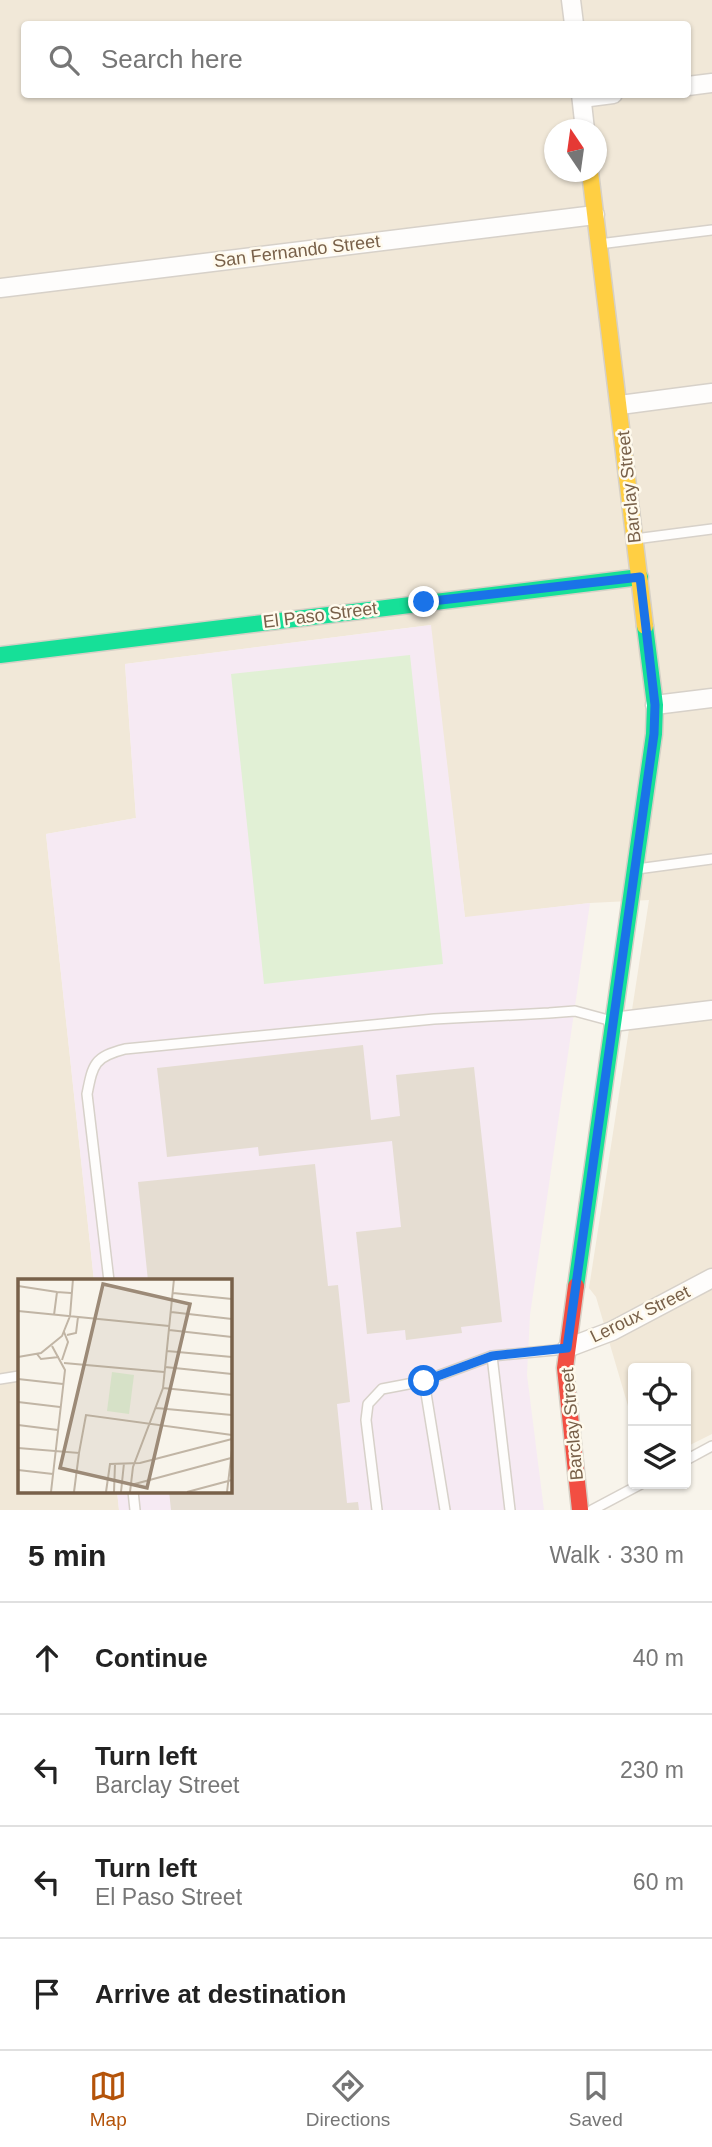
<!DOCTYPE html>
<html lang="en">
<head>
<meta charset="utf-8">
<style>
	:root { --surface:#fff; --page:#f6f6f6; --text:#222; --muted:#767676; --line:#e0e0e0; --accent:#b45309 }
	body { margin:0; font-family:Helvetica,sans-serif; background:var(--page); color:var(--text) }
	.controls { position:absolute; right:21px; bottom:21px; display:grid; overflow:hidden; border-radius:7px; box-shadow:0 2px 5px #0004 }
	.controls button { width:63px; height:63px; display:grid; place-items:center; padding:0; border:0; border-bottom:2px solid var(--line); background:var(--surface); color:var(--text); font:35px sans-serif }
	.compass { position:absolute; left:544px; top:119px; width:63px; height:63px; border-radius:50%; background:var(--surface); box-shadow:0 2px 5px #0004; rotate:347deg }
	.stop { position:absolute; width:21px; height:21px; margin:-16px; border:5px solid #1a73e8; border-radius:50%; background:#fff }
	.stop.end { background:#1a73e8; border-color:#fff; box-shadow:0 2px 7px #0008 }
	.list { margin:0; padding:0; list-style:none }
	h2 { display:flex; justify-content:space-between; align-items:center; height:91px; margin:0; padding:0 28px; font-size:30px }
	h2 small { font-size:23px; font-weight:400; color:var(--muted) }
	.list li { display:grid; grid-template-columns:46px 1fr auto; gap:21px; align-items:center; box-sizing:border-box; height:112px; padding:0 28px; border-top:2px solid var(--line) }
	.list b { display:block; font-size:26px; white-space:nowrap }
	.list p { margin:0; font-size:23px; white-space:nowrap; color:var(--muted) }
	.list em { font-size:23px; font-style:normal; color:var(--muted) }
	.icon { flex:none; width:38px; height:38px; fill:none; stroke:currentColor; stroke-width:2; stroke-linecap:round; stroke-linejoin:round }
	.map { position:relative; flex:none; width:712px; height:1510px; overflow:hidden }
	.search { position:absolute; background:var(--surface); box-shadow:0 2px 5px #0004; left:21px; right:21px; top:21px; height:77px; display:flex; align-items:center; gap:18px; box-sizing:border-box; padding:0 24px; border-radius:7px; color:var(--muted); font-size:26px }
	.sheet { height:539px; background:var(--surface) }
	nav { display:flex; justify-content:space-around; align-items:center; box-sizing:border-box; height:98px; border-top:2px solid var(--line); background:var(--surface); font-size:19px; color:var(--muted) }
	nav a { display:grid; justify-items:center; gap:4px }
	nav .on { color:var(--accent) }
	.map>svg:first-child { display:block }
</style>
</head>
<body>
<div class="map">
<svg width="712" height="1510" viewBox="0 0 712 1510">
	<rect width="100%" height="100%" fill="#f8f4eb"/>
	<!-- residential -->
	<path fill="#f1e8d8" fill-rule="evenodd" d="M 0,0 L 712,0 L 712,1434 L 686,1447 L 686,1368 L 633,1368 L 633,1423 L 596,1297 L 589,1288 L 649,900 L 590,903 L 465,918 L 430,625 L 125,664 L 136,818 L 46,834 L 94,1281 L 19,1281 L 19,1491 L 117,1491 L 119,1510 L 0,1510 ZM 24,24 L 688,24 L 688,94 L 24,94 ZM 554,130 L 596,130 L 596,172 L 554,172 Z"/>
	<!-- education -->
	<path fill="#f6eaf3" d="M 431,625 L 465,917 L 590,903 L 530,1315 L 527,1375 L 544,1510 L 119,1510 L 117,1491 L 229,1491 L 229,1281 L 94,1281 L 46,834 L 136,818 L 125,664 Z"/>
	<!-- green -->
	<path fill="#e1f0d5" d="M 410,655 L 443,964 L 264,984 L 231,674 Z"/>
	<!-- building -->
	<g fill="#e5ddd2">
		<path d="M 363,1045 L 371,1120 L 400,1116 L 396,1075 L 474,1067 L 502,1322 L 461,1327 L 462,1333 L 406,1340 L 405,1330 L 367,1334 L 356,1232 L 401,1227 L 392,1141 L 259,1156 L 258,1147 L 167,1157 L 157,1068 Z"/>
		<path d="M 315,1164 L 328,1286 L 338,1285 L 350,1402 L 337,1404 L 347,1503 L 358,1502 L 359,1510 L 171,1510 L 169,1491 L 229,1491 L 229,1281 L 148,1281 L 138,1182 Z"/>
	</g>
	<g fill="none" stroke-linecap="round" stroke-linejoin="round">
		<defs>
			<g id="lane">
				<path d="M 599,244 L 712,230"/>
				<path d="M 635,539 L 712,529"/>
				<path d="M 637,869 L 712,859"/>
				<path d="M 109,1281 L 87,1094 C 93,1064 94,1057 125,1049 L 434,1019 L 549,1013 L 575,1011 L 612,1021"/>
				<path d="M 492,1356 L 510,1510"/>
				<path d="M 0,1379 L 19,1376"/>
				<path d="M 424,1381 L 445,1510"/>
				<path d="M 686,1460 L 712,1446"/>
				<path d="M 133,1491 L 135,1510"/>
				<path d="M 377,1510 L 366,1420 L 368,1404 L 382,1389 L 424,1381 L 492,1356 L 566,1349"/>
				<path d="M 592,1510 L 641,1484"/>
			</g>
			<g id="street">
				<path d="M 571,0 L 574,24"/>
				<path d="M 688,86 L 712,83"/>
				<path d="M 581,94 L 585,130"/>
				<path d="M 582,98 L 613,94"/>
				<path d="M 0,288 L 595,215"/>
				<path d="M 620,405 L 712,393"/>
				<path d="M 655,705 L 712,698"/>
				<path d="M 613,1022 L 712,1010"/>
				<path d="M 567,1348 L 612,1331 L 712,1278"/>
			</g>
			<g id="fast">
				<path d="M 0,655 L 640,577"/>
				<path d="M 576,1286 L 654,734 L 655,705 L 645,626"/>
			</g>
			<path id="slow" d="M 590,172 L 645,626"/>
			<path id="jam" d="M 576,1286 L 565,1368 L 580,1510"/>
		</defs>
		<!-- lane casing -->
		<use href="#lane" stroke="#d7d1c9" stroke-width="12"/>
		<!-- street casing -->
		<use href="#street" stroke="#d7d1c9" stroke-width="21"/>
		<!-- fast casing -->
		<use href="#fast" stroke="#d6d0c6" stroke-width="19"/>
		<!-- slow casing -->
		<use href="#slow" stroke="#d6d0c6" stroke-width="19"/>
		<!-- jam casing -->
		<use href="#jam" stroke="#d6d0c6" stroke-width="19"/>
		<!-- lane -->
		<use href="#lane" stroke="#fefdfc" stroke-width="9"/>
		<!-- street -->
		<use href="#street" stroke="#fefdfc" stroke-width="18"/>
		<!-- fast -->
		<use href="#fast" stroke="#16e098" stroke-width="16"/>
		<!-- slow -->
		<use href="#slow" stroke="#ffcf43" stroke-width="16"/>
		<!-- jam -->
		<use href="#jam" stroke="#f24e42" stroke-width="16"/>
	</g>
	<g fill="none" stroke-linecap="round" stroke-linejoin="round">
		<!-- route -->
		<path stroke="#1a73e8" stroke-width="9" d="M 424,602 L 640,577 L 655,705 L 654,734 L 567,1348 L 492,1356 L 424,1381"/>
	</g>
	<g text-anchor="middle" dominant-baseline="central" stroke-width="5" stroke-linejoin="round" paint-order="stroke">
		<!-- street labels -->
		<g font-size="18" fill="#786049" stroke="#fffaed">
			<text transform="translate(297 251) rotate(-7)">San Fernando Street</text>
			<text transform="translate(629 487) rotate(-96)">Barclay Street</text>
			<text transform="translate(320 615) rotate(-7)">El Paso Street</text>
			<text transform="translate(640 1314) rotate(-26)">Leroux Street</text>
			<text transform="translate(572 1424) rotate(-95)">Barclay Street</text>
		</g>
	</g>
	<!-- overview -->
	<g transform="translate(18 1279)">
		<rect width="214" height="214" fill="#f8f4eb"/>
		<path d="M 94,93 L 116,96 L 111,135 L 89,132 Z" fill="#e1f0d5"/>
		<path fill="none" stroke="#c1b5a5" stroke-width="2" d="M 0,7 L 39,13M 155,14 L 214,20M 0,32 L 151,47M 153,33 L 214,40M 36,36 L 39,13 L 53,14M 151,51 L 214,58M 49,56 L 58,54 L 60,38M 149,72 L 214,78M 19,75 L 23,80 L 41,78M 0,78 L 23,74 L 44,57 L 52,37 L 55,0M 44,81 L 50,63 L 46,53M 46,84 L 146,93M 147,88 L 214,95M 0,100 L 45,105M 145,109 L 214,116M 0,123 L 42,128M 138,129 L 214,136M 0,146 L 40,151M 0,169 L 61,174 L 68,136 L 214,156M 0,191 L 35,195M 113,206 L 213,179M 33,213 L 47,91 L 34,67M 56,213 L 61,174M 88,213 L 92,185 L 122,184 L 214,160M 96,213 L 97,185M 103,213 L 106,184M 112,213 L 115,188 L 145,109 L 156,0M 169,213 L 214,201M 209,213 L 214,171"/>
		<path fill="#9c8a77" fill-opacity="0.15" stroke="#9c8a77" stroke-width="3.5" d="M 85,5 L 172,25 L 129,209 L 42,189 Z"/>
		<rect width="214" height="214" fill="none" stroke="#786049" stroke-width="3.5"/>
	</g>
</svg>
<div class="controls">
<button><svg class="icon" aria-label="locate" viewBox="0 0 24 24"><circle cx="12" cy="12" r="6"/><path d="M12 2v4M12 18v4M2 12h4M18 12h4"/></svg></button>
<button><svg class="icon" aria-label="layers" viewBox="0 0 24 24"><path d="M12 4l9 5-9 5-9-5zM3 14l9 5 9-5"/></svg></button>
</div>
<svg class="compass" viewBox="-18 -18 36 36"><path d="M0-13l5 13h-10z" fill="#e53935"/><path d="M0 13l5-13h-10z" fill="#767676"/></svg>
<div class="stop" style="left:424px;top:1381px"></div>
<div class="stop end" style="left:424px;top:602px"></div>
<div class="search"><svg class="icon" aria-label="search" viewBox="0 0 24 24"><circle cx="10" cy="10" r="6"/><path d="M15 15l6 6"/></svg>Search here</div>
</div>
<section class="sheet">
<h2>5 min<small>Walk · 330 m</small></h2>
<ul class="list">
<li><svg class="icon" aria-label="ahead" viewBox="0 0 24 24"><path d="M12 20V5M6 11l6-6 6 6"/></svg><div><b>Continue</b></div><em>40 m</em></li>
<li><svg class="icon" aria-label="left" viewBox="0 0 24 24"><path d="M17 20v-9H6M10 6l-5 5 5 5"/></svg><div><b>Turn left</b><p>Barclay Street</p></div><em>230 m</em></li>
<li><svg class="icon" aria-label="left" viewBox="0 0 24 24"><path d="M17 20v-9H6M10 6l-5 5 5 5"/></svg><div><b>Turn left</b><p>El Paso Street</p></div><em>60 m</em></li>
<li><svg class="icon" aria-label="arrive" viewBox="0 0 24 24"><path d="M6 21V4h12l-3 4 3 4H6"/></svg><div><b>Arrive at destination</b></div></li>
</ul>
</section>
<nav>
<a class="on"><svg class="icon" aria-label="map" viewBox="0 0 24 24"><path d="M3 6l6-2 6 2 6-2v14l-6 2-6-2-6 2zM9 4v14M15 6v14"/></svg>Map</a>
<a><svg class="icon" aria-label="directions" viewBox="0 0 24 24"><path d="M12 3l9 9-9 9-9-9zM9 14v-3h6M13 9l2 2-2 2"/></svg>Directions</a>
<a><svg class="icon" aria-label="saved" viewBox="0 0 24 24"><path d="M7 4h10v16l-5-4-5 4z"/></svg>Saved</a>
</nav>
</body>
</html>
